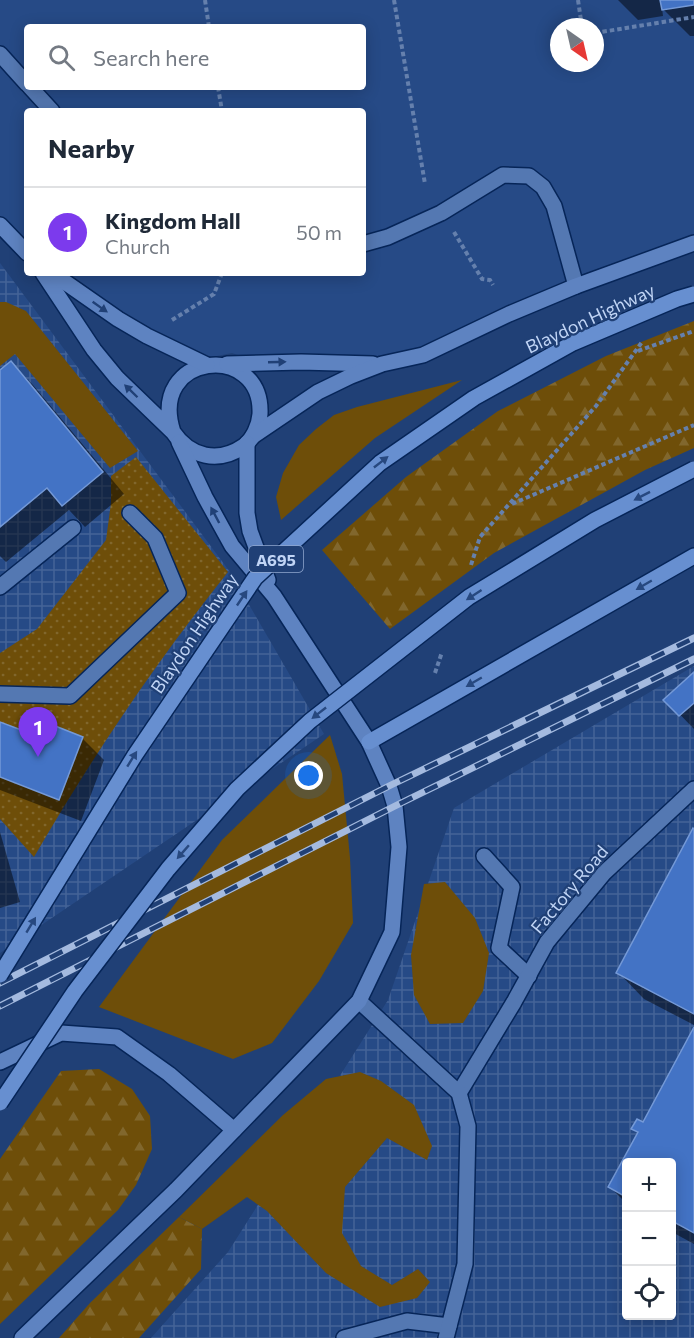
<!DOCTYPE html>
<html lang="en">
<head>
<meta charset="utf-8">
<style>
	:root { --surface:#fff; --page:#f6f6f7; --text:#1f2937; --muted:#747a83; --line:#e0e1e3; --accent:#7c3aed }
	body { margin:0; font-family:Commissioner,sans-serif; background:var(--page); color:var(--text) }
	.controls { position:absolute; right:18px; bottom:18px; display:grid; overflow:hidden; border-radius:6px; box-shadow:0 3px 15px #0003 }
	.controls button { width:54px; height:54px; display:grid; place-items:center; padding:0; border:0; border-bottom:2px solid var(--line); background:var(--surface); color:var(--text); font:30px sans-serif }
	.compass { position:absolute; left:550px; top:18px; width:54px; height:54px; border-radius:50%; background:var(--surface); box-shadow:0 3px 15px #0003; rotate:146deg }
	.you { position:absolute; left:309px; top:776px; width:21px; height:21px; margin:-15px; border:4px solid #fff; border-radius:50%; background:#1a73e8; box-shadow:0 0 0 9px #1a73e833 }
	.badge { display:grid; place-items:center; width:39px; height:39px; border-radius:50%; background:var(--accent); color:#fff; font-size:20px; font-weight:700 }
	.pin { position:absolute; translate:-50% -50px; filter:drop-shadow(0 2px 3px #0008) }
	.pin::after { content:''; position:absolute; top:32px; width:21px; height:18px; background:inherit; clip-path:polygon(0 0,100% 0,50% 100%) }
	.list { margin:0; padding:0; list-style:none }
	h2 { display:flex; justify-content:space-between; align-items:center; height:78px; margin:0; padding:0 24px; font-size:26px }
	h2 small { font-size:20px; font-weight:400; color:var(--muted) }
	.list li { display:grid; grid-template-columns:39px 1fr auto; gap:18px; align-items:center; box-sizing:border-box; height:90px; padding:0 24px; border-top:2px solid var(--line) }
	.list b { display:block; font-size:22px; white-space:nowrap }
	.list p { margin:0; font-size:20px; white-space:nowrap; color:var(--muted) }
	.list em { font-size:20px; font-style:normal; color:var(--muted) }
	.icon { flex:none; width:33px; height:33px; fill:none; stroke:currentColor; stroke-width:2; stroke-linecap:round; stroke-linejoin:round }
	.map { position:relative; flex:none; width:694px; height:1338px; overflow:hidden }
	.search { position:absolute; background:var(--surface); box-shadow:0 3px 15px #0003; left:24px; top:24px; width:342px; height:66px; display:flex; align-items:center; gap:15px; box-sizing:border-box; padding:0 21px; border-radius:6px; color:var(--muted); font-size:22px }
	.panel { position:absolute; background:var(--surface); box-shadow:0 3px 15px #0003; left:24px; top:108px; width:342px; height:168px; border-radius:6px }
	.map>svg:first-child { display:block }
</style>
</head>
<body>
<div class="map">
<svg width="694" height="1338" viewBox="0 0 694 1338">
	<defs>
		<pattern id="industrial-grid" width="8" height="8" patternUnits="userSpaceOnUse" patternTransform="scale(1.5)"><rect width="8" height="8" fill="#264a86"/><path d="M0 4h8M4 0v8" fill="none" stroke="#446398"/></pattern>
		<pattern id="forest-firs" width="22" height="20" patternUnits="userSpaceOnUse" patternTransform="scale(1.5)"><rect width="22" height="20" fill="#6e4e09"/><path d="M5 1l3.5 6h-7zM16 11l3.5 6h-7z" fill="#81672d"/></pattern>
		<pattern id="garden-dots" width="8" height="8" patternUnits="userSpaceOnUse" patternTransform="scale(1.5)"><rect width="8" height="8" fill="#6e4e09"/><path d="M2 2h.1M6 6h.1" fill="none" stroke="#81672d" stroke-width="1.8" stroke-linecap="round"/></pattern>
	</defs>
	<rect width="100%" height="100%" fill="#204076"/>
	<!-- built -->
	<path fill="#264a86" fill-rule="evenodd" d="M 0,0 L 694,0 L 694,245 L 382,364 L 260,363 L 232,353 L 197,360 L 52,273 L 363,273 L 363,111 L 27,111 L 27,253 L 0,225 ZM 27,27 L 363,27 L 363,87 L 27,87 ZM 559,27 L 595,27 L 595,63 L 559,63 Z"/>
	<!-- industrial -->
	<g fill="url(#industrial-grid)" fill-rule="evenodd">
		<path d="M 0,263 L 230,572 L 324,734 L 0,953 Z"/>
		<path d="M 694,666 L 694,1338 L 151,1338 L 228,1252 L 388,1000 L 454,808 ZM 626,1162 L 672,1162 L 672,1316 L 626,1316 Z"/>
	</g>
	<!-- grass -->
	<g fill="#6e4e09">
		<path d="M 0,302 L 6,302 L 26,311 L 138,451 L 110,468 L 15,354 L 0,366 Z"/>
		<path d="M 462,380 L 375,438 L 281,520 L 276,497 L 283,473 L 299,445 L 316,429 L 334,415 L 357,407 Z"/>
		<path d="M 330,735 L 342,774 L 350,858 L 353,923 L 319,981 L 272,1043 L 233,1059 L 99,1007 L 222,840 Z"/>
		<path d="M 445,882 L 475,918 L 489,953 L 483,991 L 463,1023 L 430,1024 L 414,995 L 411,955 L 424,884 Z"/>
		<path d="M 360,1072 L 381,1081 L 414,1105 L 432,1146 L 427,1160 L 387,1138 L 345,1187 L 342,1233 L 361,1266 L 392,1285 L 418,1269 L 430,1282 L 417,1298 L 380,1307 L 326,1273 L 267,1211 L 247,1197 L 202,1229 L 179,1217 L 283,1115 L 326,1079 Z"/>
	</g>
	<!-- forest -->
	<g fill="url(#forest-firs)">
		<path d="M 694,321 L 694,448 L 645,470 L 494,553 L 390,629 L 322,550 L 406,477 L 498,411 L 606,356 Z"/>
		<path d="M 99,1069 L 132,1089 L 150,1116 L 152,1149 L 136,1185 L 118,1210 L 0,1324 L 0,1159 L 61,1071 Z"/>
		<path d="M 179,1217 L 202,1229 L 201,1269 L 139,1338 L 59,1338 L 90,1303 Z"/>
	</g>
	<!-- garden -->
	<path fill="url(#garden-dots)" d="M 136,457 L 228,572 C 156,662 92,757 34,857 L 0,819 L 0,653 L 37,629 L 106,540 L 111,503 L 111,476 Z"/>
	<!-- shadow -->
	<g fill="#0007">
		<path d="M 618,0 L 694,0 L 694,36 L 690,36 L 662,8 L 663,16 L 638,20 Z"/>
		<path d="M 11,363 L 33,385 L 124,494 L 85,527 L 69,510 L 6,562 L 0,556 L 0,372 Z"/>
		<path d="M 694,674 L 694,729 L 666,700 Z"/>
		<path d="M 0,723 L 25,733 L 82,738 L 104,760 L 81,821 L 0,790 Z"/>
		<path d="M 694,831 L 694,1025 L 644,999 L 618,972 Z"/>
		<path d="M 0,832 L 20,902 L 0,908 Z"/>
		<path d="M 694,1030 L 694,1244 L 672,1232 L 672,1162 L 626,1162 L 626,1203 L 610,1187 L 639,1134 L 633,1128 L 644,1124 Z"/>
	</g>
	<!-- building -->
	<g fill="#4373c5" stroke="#7499d7" stroke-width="1.5">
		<path d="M 660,0 L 694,0 L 694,5 L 662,10 Z"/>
		<path d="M 11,361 L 103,472 L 62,506 L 47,488 L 0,527 L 0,370 Z"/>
		<path d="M 694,672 L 694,703 L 679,716 L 663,700 Z"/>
		<path d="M 30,716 L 83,737 L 59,800 L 0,777 L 0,722 L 24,731 Z"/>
		<path d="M 693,828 L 694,829 L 694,1014 L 616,973 Z"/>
		<path d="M 694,1027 L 694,1233 L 672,1221 L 672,1162 L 626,1162 L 626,1197 L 608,1187 L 638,1132 L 631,1129 L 637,1119 L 643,1122 Z"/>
	</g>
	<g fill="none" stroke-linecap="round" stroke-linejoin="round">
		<defs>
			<g id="lane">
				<path d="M 0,54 L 27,84"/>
				<path d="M 30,87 L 52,111"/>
				<path d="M 363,244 L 388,237 L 441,213 L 503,175 L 529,176 L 543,187 L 554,206 L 576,286"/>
				<path d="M 0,587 L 73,528"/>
				<path d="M 0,694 L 70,696 L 178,593 L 155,538 L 130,513"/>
				<path d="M 484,856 L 512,887 L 499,948 L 529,976"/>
				<path d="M 459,1093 L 514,1002 L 547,942 L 604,873 L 694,789"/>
				<path d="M 344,1338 L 407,1321 L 449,1326"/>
			</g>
			<path id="street" d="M 359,1001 L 459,1093 L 468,1126 L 465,1264 L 446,1338"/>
			<g id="secondary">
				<path d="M 0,225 L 27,253"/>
				<path d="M 43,273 L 94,350 L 117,378 L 173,432 C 190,457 218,464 244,446 C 253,439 259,426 260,414 C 263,341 147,352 173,432"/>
				<path d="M 52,273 L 118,319 L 147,336 L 207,365"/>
				<path d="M 227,364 L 301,362 L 373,364"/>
				<path d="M 253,436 L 318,392 L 351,376 L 382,364 L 423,355 L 509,314 L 576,286 L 694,243"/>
				<path d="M 247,443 L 247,513 L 250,531 L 268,580"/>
				<path d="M 0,1062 L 61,1033 L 117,1037 L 169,1074 L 234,1130"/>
				<path d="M 22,1338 L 176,1190 L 359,1001 L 392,932 L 399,847 L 395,806 L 389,786 L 369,742 L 274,596 L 232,546 L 205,497 L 179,442"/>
			</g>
			<path id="primary" d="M 369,742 L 694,556"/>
		</defs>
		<!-- lane casing -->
		<use href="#lane" stroke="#062558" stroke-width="18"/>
		<!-- street casing -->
		<use href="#street" stroke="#062558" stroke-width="18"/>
		<!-- secondary casing -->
		<use href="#secondary" stroke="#062558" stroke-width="18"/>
		<!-- primary casing -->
		<use href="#primary" stroke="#062558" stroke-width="18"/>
		<!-- path -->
		<g stroke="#6580ad" stroke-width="4" stroke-dasharray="4.5 3" stroke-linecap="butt">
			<path d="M 205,0 L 209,27"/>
			<path d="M 394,0 L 425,184"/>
			<path d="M 578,0 L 582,27"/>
			<path d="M 595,33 L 694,17"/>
			<path d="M 218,87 L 222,111"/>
			<path d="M 454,232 L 482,279 L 490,280 L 493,285"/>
			<path d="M 172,320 L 214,294 L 222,273"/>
			<path d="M 638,351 L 694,331"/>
			<path d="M 512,504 L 694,425"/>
			<path d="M 471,565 L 480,537 L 596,406 L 642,342"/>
			<path d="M 435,673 L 442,652"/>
		</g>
		<!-- lane -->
		<use href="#lane" stroke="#5478b2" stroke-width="15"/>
		<!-- street -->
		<use href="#street" stroke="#5478b2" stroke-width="15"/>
		<!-- secondary -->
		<use href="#secondary" stroke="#5e83c1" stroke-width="15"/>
		<!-- primary -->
		<use href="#primary" stroke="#678fd0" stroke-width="15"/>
		<defs>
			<g id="rail">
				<path d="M 0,983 L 389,786 L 694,638"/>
				<path d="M 0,1006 L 395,806 L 694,659"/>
			</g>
		</defs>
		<!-- rail casing -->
		<use href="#rail" stroke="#a4badf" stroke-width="7"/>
		<!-- rail -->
		<use href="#rail" stroke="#204076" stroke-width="4.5" stroke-dasharray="14" stroke-linecap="butt"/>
		<defs>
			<g id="primary-bridge">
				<path d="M 0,975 L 135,755 L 255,578 L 380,463 L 474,398 L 573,343 L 677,299 L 694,294"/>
				<path d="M 0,1103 L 75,991 L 168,869 L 237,789 L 310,721 L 469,597 L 595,520 L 694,469"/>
			</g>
		</defs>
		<!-- primary-bridge casing -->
		<use href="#primary-bridge" stroke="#062558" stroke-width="18" stroke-linecap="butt"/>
		<!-- primary-bridge -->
		<use href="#primary-bridge" stroke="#678fd0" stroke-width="15"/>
	</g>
	<!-- one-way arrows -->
	<defs><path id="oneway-solid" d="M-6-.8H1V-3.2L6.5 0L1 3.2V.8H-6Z" transform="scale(1.5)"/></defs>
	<g fill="#204076">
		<use href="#oneway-solid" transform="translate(100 307) rotate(35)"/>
		<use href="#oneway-solid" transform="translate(277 362) rotate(-2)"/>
		<use href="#oneway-solid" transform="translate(131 391) rotate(-136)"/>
		<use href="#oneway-solid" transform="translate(215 515) rotate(-118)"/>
	</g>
	<g fill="#27487f">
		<use href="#oneway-solid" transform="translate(381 462) rotate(-38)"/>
		<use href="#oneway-solid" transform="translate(642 496) rotate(153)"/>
		<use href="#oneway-solid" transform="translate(644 585) rotate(150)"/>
		<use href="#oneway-solid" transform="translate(474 595) rotate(147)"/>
		<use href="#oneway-solid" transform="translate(242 598) rotate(-56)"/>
		<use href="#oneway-solid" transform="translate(474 682) rotate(150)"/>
		<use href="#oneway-solid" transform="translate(319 713) rotate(142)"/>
		<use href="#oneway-solid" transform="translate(132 759) rotate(-58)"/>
		<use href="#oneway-solid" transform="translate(183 852) rotate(131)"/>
		<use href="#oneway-solid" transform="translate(31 925) rotate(-59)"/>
	</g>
	<g text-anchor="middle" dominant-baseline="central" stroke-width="4.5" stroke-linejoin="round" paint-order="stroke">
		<!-- shield labels -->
		<rect fill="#204076" stroke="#91a8d0" stroke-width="1.5" x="249" y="546" width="54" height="26" rx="4.5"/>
		<g font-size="16" font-weight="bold" fill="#c1d5f6">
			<text x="276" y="559">A695</text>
		</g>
		<!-- street labels -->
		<g font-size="18" fill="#c1d5f6" stroke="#204076">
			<text transform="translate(590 318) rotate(-25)">Blaydon Highway</text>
			<text transform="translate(194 633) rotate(-56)">Blaydon Highway</text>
			<text transform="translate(569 889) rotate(-50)">Factory Road</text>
		</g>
	</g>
</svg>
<div class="controls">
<button>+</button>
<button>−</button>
<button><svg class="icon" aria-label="locate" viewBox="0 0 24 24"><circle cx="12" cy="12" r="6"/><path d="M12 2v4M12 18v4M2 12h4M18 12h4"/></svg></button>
</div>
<svg class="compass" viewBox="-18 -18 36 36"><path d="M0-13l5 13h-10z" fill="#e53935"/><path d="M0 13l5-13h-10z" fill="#747a83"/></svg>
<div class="you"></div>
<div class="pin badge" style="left:38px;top:757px">1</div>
<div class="search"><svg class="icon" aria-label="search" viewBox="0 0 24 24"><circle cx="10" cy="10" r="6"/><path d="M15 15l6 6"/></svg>Search here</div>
<section class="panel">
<h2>Nearby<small></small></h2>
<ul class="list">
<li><span class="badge">1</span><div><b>Kingdom Hall</b><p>Church</p></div><em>50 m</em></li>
</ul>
</section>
</div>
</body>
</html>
